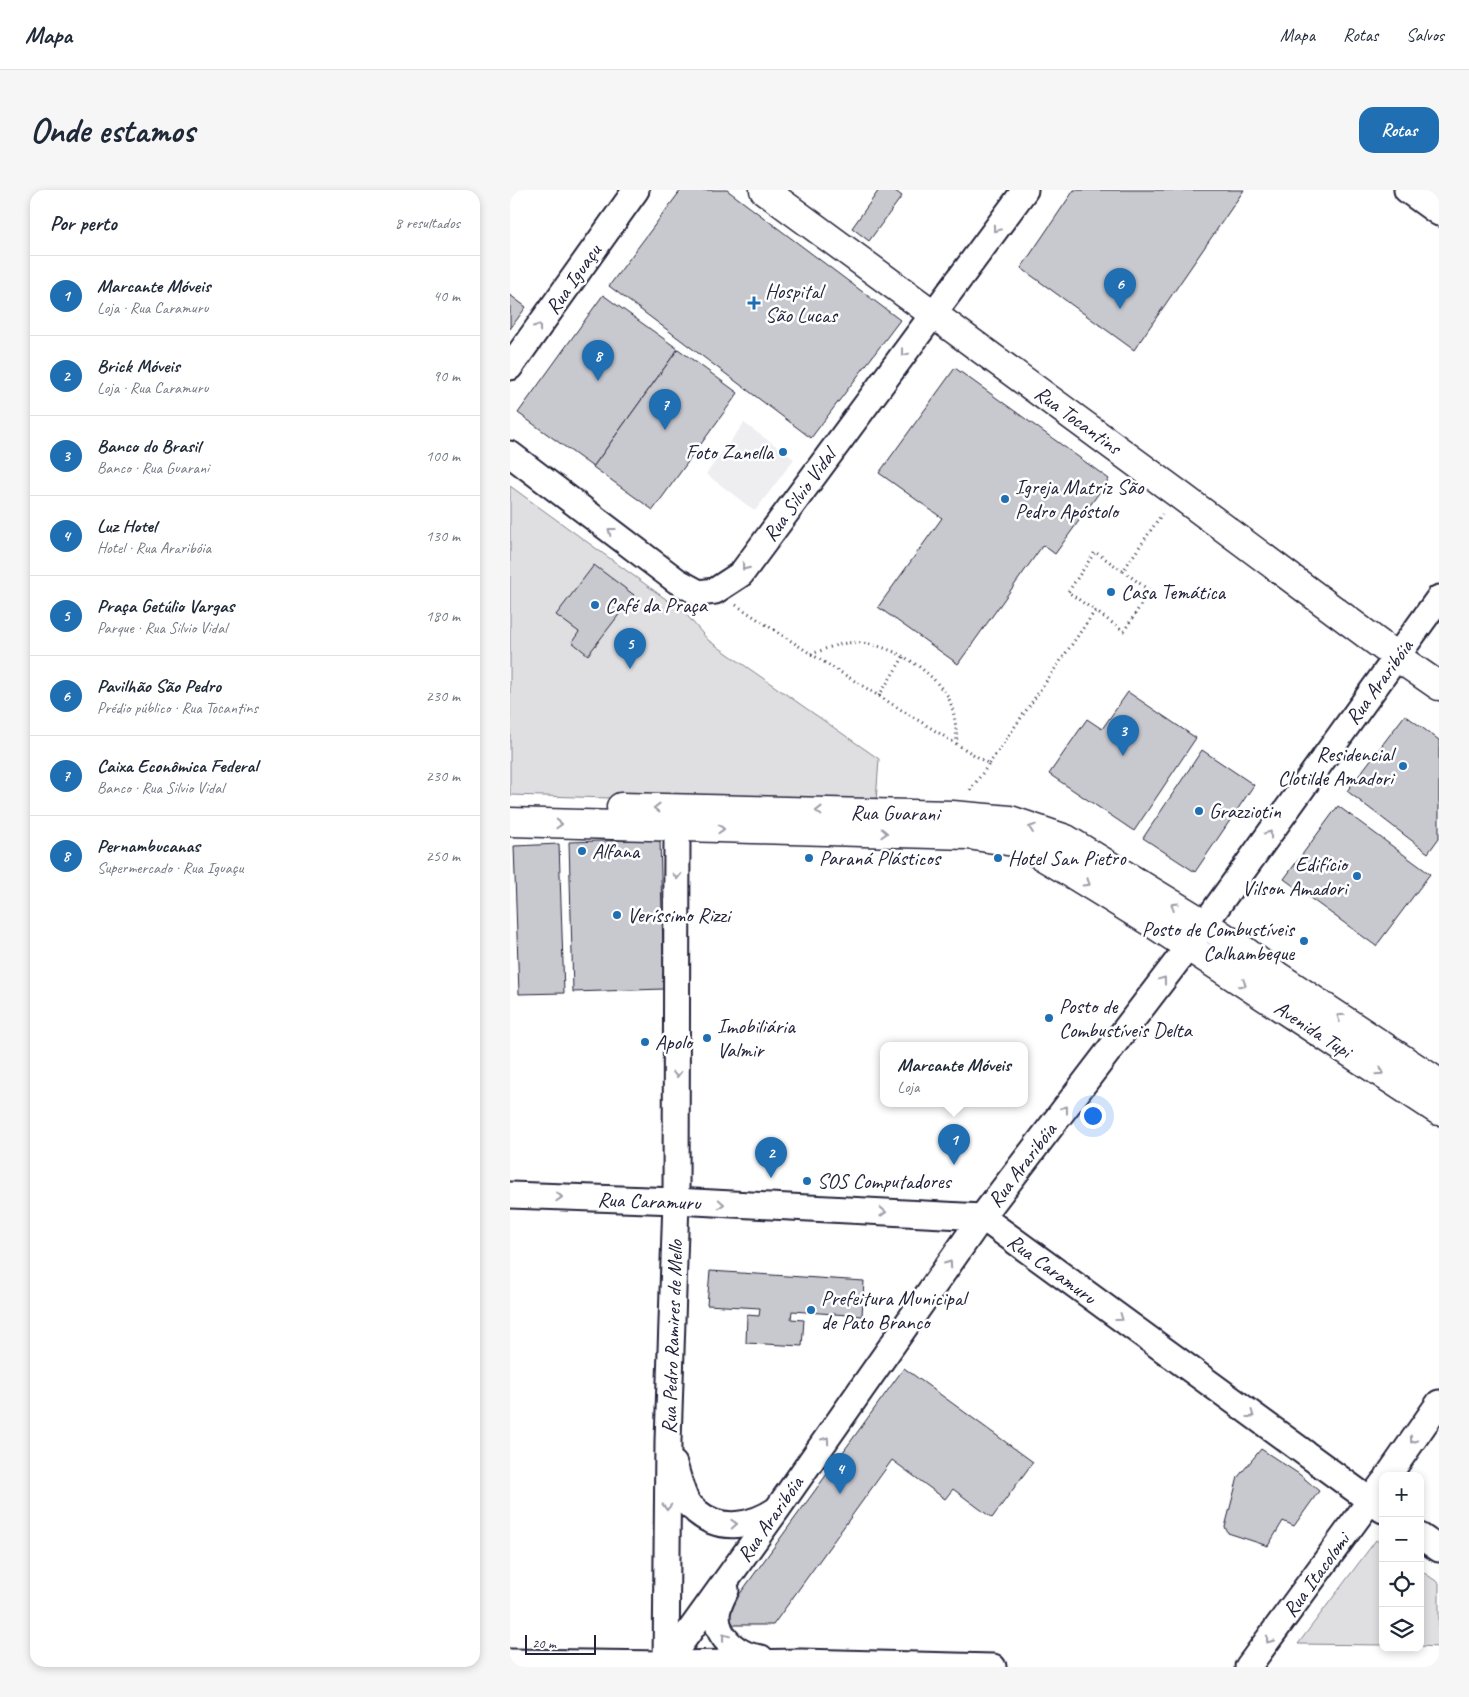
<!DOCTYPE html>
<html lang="pt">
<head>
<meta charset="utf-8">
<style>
	:root { --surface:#fff; --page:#f6f6f7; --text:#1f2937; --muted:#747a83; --line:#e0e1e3; --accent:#1f6fb2 }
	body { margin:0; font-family:Caveat,sans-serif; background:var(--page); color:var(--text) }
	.controls { position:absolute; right:15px; bottom:15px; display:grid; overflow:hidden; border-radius:10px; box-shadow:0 2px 8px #0003 }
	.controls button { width:45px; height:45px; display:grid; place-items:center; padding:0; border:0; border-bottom:1px solid var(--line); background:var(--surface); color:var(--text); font:25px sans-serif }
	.scale { position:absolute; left:15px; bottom:12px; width:71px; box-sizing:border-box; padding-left:5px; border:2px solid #22223b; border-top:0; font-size:14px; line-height:18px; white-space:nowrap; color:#22223b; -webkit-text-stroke:4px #fff; paint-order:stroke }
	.you { position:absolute; left:582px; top:925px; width:18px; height:18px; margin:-12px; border:4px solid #fff; border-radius:50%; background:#1a73e8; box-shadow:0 0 0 8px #1a73e833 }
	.badge { display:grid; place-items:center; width:32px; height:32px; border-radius:50%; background:var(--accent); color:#fff; font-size:16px; font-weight:700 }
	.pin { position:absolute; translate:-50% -41px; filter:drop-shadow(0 1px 2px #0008) }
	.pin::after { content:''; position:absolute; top:26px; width:18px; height:15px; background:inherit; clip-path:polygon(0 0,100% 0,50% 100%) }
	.popup { position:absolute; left:370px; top:852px; width:148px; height:65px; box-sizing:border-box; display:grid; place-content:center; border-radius:10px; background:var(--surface); filter:drop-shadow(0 1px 4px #0005); font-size:16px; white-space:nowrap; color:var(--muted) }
	.popup b { font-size:19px; color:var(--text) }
	.popup::after { content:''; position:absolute; left:50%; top:100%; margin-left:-10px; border:10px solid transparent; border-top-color:var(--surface) }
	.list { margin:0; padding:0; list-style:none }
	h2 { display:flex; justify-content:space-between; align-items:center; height:65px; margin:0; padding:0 20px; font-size:21px }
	h2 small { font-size:16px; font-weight:400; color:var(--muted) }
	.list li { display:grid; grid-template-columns:32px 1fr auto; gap:15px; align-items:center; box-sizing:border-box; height:80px; padding:0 20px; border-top:1px solid var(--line) }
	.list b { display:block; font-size:19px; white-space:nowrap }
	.list p { margin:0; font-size:16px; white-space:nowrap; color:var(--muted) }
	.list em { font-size:16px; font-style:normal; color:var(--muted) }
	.icon { flex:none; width:28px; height:28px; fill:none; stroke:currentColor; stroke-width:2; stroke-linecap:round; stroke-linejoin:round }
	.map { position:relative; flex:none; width:929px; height:1477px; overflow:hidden; border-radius:15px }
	header { display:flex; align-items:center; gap:30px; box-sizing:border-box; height:70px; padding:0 25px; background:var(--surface); border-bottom:1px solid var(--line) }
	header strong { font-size:24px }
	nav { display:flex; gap:28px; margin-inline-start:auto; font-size:18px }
	.intro { display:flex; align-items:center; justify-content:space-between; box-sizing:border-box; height:120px; padding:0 30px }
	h1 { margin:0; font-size:35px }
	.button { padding:12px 22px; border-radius:15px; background:var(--accent); color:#fff; font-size:18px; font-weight:700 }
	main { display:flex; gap:30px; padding:0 30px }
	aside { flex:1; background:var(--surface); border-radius:15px; box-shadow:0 2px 8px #0003 }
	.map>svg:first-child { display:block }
</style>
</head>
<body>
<header>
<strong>Mapa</strong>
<nav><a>Mapa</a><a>Rotas</a><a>Salvos</a></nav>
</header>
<div class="intro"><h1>Onde estamos</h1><a class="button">Rotas</a></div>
<main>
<aside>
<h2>Por perto<small>8 resultados</small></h2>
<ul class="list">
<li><span class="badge">1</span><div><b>Marcante Móveis</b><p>Loja · Rua Caramuru</p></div><em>40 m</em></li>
<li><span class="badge">2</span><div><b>Brick Móveis</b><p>Loja · Rua Caramuru</p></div><em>90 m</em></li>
<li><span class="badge">3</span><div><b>Banco do Brasil</b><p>Banco · Rua Guarani</p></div><em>100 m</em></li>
<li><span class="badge">4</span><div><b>Luz Hotel</b><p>Hotel · Rua Araribóia</p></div><em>130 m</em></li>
<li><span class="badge">5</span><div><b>Praça Getúlio Vargas</b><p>Parque · Rua Silvio Vidal</p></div><em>180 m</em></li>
<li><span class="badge">6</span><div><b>Pavilhão São Pedro</b><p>Prédio público · Rua Tocantins</p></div><em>230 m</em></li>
<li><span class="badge">7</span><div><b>Caixa Econômica Federal</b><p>Banco · Rua Silvio Vidal</p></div><em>230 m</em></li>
<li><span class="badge">8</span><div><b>Pernambucanas</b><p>Supermercado · Rua Iguaçu</p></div><em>250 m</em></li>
</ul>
</aside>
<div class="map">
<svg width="929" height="1477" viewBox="0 0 929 1477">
	<rect width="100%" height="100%" fill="#fff"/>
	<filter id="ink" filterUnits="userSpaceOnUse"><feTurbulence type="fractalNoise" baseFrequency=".02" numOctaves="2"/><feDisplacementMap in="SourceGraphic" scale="10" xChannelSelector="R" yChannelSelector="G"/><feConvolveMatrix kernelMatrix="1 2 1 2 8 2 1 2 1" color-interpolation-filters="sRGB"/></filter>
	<g filter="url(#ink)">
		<!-- built -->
		<path fill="#eeeef1" d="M 234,233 L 284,269 L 245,321 L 196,284 Z"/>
		<!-- green -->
		<g fill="#dfdfe2" stroke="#80808e">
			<path d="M 0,296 L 175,423 L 198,450 L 369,569 L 366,612 L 132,609 L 0,605 Z"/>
			<path d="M 866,1350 L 873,1355 L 873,1455 L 788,1454 Z"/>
			<path d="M 910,1380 L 929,1393 L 929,1457 L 910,1456 Z"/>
		</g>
		<!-- building -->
		<g fill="#c8c8cf" stroke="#22223b">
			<path d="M 171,0 L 217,0 L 390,130 L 301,248 L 99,96 Z"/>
			<path d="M 369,0 L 384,0 L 392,6 L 359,51 L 342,38 Z"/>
			<path d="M 564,0 L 734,0 L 624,160 L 511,78 Z"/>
			<path d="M 0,105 L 16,117 L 0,139 Z"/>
			<path d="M 93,105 L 168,159 L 83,277 L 8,223 Z"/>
			<path d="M 168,159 L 228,203 L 143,320 L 83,277 Z"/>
			<path d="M 445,178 L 599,289 L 545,364 L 533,355 L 448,474 L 368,417 L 432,328 L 369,283 Z"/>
			<path d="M 84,375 L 124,405 L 78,465 L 62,452 L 69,442 L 46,425 Z"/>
			<path d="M 618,502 L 686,548 L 624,641 L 539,584 L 577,529 L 592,539 Z"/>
			<path d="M 895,525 L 929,550 L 929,648 L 918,663 L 837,601 Z"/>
			<path d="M 692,560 L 744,595 L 685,682 L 633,648 Z"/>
			<path d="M 828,616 L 920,684 L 866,756 L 774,689 Z"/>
			<path d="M 150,649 L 154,799 L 63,802 L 59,652 Z"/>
			<path d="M 49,654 L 54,803 L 9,804 L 4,656 Z"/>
			<path d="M 200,1081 L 354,1091 L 352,1126 L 282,1121 L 281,1129 L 294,1130 L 292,1156 L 236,1153 L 237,1125 L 249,1126 L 250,1118 L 197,1115 Z"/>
			<path d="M 394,1178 L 523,1272 L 482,1328 L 443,1299 L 435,1309 L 382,1270 L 263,1435 L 224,1435 L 216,1423 Z"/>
			<path d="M 751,1259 L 789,1284 L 809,1301 L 784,1336 L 773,1331 L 758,1356 L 718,1343 L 715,1337 L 728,1287 Z"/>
		</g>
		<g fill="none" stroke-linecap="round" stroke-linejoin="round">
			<defs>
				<g id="tertiary">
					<path d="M 897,0 L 929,23"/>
					<path d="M 0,177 L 126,0"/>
					<path d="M 0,264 L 167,391 L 189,403 L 205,401 L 231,384 L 515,0"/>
					<path d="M 0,1005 L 166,1011 L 472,1027 L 873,1320"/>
					<path d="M 164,1274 C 168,1286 171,1303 178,1314 C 180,1317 185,1319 187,1322 C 211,1342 242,1336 266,1320"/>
					<path d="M 878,1286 L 929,1213"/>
					<path d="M 910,1346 L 929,1359"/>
					<path d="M 216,1400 C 212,1408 207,1417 207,1426 C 207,1449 230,1466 251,1468"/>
					<path d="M 0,1472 L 156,1474 L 291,1472 L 483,1477"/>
					<path d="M 156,1474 L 268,1318 L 472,1027 L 678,757 L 929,408"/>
					<path d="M 156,1477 L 158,1251 L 166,1011 L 167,637"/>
					<path d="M 738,1477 L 873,1293"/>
				</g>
				<path id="secondary" d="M 254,0 L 667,303 L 887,467 L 929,496"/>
				<g id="primary">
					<path d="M 111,617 L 442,625 L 500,630 L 556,649 L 695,734 L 735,761 L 769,787 L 929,893"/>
					<path d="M 0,632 L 458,645 L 510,653 L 554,679 L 642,733 L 929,921"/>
				</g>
			</defs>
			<!-- tertiary casing -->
			<use href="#tertiary" stroke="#22223b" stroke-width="29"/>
			<!-- secondary casing -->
			<use href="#secondary" stroke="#22223b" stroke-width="31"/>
			<!-- primary casing -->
			<use href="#primary" stroke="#22223b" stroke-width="31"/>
			<!-- path -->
			<g stroke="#22223b" stroke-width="3" stroke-dasharray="1 4" stroke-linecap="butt">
				<path d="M 226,415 L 301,464 L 479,574 L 459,602"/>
				<path d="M 585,421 L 614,441 L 640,401 L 613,381"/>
				<path d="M 301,464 C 311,461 321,456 331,454 C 364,447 405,468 427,493 C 430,497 434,501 437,505 C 445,520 446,537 447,554"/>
				<path d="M 369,506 L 394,466"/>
				<path d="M 479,574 L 585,421 L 558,402 L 585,362 L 613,381 L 652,324"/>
			</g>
			<!-- tertiary -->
			<use href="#tertiary" stroke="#fff" stroke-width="25"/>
			<!-- secondary -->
			<use href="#secondary" stroke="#fff" stroke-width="28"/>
			<!-- primary -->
			<use href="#primary" stroke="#fff" stroke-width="28"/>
		</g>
		<!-- one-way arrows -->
		<defs><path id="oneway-chevron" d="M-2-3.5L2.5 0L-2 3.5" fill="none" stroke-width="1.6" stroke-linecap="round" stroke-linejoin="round" transform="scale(1.25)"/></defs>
		<g stroke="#9c9ca7">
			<use href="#oneway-chevron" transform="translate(486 39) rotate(126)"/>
			<use href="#oneway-chevron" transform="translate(28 137) rotate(-55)"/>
			<use href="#oneway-chevron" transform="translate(394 163) rotate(127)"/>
			<use href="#oneway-chevron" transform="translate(101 341) rotate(-143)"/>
			<use href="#oneway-chevron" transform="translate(235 377) rotate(128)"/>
			<use href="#oneway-chevron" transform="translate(147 618) rotate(-179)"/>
			<use href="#oneway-chevron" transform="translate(309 621) rotate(-179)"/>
			<use href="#oneway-chevron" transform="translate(49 634) rotate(2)"/>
			<use href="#oneway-chevron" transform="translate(522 638) rotate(-161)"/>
			<use href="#oneway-chevron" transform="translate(211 639) rotate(2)"/>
			<use href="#oneway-chevron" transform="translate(374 643) rotate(2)"/>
			<use href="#oneway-chevron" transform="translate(759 644) rotate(-54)"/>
			<use href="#oneway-chevron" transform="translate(167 686) rotate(90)"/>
			<use href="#oneway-chevron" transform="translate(577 693) rotate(32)"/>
			<use href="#oneway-chevron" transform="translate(664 716) rotate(-148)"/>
			<use href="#oneway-chevron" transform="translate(653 790) rotate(-53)"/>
			<use href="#oneway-chevron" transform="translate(733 794) rotate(33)"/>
			<use href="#oneway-chevron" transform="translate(830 827) rotate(-147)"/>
			<use href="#oneway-chevron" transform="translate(870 882) rotate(33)"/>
			<use href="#oneway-chevron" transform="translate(167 884) rotate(90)"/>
			<use href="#oneway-chevron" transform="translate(555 919) rotate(-53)"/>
			<use href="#oneway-chevron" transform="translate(49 1007) rotate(2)"/>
			<use href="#oneway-chevron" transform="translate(211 1014) rotate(3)"/>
			<use href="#oneway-chevron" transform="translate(373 1022) rotate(3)"/>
			<use href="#oneway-chevron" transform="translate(439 1074) rotate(-55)"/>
			<use href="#oneway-chevron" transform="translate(610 1128) rotate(36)"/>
			<use href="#oneway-chevron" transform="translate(741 1225) rotate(36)"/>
			<use href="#oneway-chevron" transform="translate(316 1250) rotate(-55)"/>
			<use href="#oneway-chevron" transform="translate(903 1250) rotate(125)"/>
			<use href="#oneway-chevron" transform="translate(157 1317) rotate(91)"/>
			<use href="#oneway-chevron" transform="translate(224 1334) rotate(-3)"/>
			<use href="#oneway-chevron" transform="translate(215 1447) rotate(-127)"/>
			<use href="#oneway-chevron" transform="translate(759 1450) rotate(126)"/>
		</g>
	</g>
	<!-- markers -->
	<g fill="#1f6fb2" stroke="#fff" stroke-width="2">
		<path d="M241.5 105.5h5v5h5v5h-5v5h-5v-5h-5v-5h5z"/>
		<circle cx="273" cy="262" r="5"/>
		<circle cx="495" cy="309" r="5"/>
		<circle cx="601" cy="402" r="5"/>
		<circle cx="85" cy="415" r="5"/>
		<circle cx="893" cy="576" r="5"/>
		<circle cx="689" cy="621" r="5"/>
		<circle cx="72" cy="661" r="5"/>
		<circle cx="299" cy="668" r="5"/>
		<circle cx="488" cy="668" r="5"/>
		<circle cx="847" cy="686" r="5"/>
		<circle cx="107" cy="725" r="5"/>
		<circle cx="794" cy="751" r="5"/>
		<circle cx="539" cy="828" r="5"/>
		<circle cx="197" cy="848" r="5"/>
		<circle cx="135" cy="852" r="5"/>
		<circle cx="297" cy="991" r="5"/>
		<circle cx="301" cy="1120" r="5"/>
	</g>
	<g text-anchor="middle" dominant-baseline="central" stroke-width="5" stroke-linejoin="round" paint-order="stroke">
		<!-- street labels -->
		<g font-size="21" fill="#22223b" stroke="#fff">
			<text transform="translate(63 89) rotate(-55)">Rua Iguaçu</text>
			<text transform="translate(568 230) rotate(36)">Rua Tocantins</text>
			<text transform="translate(289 305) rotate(-54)">Rua Silvio Vidal</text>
			<text transform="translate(869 492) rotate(-54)">Rua Araribóia</text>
			<text transform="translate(385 623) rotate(1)">Rua Guarani</text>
			<text transform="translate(803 839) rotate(33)">Avenida Tupi</text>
			<text transform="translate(512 975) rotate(-53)">Rua Araribóia</text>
			<text transform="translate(139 1011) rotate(2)">Rua Caramuru</text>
			<text transform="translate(542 1079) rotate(36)">Rua Caramuru</text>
			<text transform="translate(162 1147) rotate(-88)">Rua Pedro Ramires de Mello</text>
			<text transform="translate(260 1329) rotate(-55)">Rua Araribóia</text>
			<text transform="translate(806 1385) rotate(-54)">Rua Itacolomi</text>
		</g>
		<!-- poi labels -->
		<g font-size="21" fill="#22223b" stroke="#fff" text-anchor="start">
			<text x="255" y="101">Hospital<tspan x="255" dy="24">São Lucas</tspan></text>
			<text x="263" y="262" text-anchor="end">Foto Zanella</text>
			<text x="505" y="297">Igreja Matriz São<tspan x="505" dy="24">Pedro Apóstolo</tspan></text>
			<text x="611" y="402">Casa Temática</text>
			<text x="95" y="415">Café da Praça</text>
			<text x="883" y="564" text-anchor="end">Residencial<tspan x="883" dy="24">Clotilde Amadori</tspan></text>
			<text x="699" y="621">Grazziotin</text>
			<text x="82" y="661">Alfana</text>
			<text x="309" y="668">Paraná Plásticos</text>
			<text x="498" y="668">Hotel San Pietro</text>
			<text x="837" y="674" text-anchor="end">Edifício<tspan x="837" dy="24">Vilson Amadori</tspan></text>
			<text x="117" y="725">Veríssimo Rizzi</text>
			<text x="784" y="739" text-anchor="end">Posto de Combustíveis<tspan x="784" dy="24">Calhambeque</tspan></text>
			<text x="549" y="816">Posto de<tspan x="549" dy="24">Combustíveis Delta</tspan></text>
			<text x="207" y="836">Imobiliária<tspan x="207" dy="24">Valmir</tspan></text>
			<text x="145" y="852">Apolo</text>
			<text x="307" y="991">SOS Computadores</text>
			<text x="311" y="1108">Prefeitura Municipal<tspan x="311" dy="24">de Pato Branco</tspan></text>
		</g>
	</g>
</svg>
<div class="controls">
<button>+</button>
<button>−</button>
<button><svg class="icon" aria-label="locate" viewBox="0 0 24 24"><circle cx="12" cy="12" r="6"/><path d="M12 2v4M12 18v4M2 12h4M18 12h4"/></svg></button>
<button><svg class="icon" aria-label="layers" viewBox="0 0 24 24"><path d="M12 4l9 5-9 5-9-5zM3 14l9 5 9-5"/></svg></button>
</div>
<div class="scale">20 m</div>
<div class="you"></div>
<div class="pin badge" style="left:444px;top:975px">1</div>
<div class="popup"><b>Marcante Móveis</b>Loja</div>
<div class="pin badge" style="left:261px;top:988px">2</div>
<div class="pin badge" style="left:613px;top:566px">3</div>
<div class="pin badge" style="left:330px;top:1304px">4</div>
<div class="pin badge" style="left:120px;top:479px">5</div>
<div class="pin badge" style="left:610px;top:119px">6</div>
<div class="pin badge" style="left:155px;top:240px">7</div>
<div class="pin badge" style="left:88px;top:191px">8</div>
</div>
</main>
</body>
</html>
